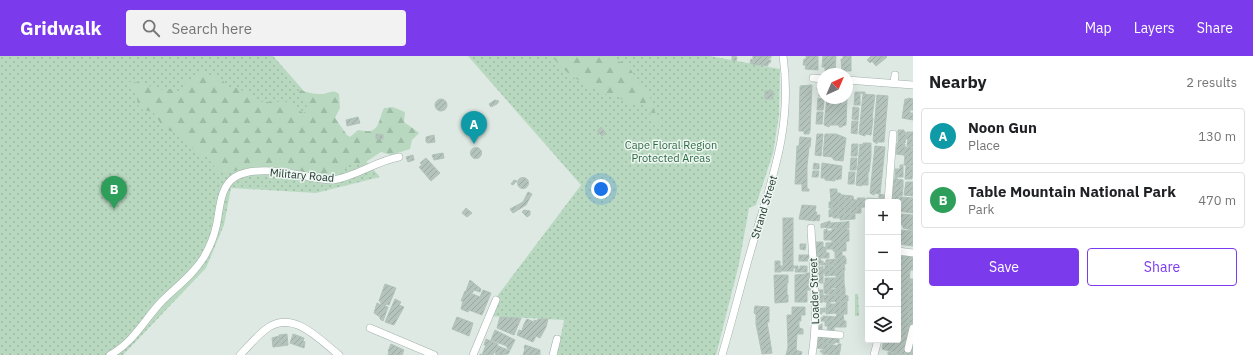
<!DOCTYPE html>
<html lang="en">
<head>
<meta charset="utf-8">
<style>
	:root { --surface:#fff; --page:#f2f2f2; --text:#202124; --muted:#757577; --line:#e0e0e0; --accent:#7c3aed }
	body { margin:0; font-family:"IBM Plex Sans",sans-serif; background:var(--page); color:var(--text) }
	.controls { position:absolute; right:12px; bottom:12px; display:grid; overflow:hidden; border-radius:4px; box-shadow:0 4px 16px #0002 }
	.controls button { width:36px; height:36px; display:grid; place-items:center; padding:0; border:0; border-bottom:1px solid var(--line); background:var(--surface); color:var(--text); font:20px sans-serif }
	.compass { position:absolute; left:817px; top:12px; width:36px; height:36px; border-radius:50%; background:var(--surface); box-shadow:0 4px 16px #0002; rotate:44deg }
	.you { position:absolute; left:601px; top:133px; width:14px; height:14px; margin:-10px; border:3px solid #fff; border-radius:50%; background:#1a73e8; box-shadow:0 0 0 6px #1a73e833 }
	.badge { display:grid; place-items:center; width:26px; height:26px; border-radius:50%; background:var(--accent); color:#fff; font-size:13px; font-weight:700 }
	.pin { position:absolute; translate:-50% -33px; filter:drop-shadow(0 1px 2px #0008) }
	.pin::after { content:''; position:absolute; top:21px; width:14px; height:12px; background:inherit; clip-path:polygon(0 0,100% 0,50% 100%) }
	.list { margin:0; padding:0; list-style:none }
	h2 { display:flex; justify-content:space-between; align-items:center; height:52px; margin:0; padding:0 16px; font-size:17px }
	h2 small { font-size:13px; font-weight:400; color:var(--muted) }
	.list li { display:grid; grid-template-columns:26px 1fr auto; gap:12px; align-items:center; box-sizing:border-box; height:56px; margin:0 8px 8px; padding:0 8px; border:1px solid var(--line); border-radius:4px }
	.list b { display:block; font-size:15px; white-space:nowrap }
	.list p { margin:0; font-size:13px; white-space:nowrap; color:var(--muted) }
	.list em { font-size:13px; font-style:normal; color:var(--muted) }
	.actions { display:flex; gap:8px; padding:12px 16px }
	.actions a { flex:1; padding:9px 0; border:1px solid var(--accent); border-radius:4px; text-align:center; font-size:14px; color:var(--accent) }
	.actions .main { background:var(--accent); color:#fff }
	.icon { flex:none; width:22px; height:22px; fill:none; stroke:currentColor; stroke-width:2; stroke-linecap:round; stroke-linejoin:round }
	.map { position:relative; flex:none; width:913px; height:299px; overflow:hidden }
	header { display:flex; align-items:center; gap:24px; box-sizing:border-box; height:56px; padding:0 20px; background:var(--accent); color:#fff }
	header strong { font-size:19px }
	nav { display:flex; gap:22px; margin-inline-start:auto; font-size:14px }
	.search { width:280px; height:36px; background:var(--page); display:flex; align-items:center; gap:10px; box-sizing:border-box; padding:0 14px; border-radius:4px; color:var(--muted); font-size:15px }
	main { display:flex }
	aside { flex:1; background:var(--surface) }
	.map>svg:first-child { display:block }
</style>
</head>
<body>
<header>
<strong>Gridwalk</strong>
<div class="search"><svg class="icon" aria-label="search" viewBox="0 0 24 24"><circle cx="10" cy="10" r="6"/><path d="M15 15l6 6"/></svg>Search here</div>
<nav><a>Map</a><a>Layers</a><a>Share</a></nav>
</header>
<main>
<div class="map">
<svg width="913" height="299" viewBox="0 0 913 299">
	<defs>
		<pattern id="grass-dots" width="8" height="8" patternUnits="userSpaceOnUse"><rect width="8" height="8" fill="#b8d9c0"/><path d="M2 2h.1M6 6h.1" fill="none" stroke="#9ebba5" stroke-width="1.8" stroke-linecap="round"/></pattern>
		<pattern id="forest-firs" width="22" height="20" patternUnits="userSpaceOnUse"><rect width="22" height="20" fill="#b8d9c0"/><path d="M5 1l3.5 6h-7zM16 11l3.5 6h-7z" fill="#9ebba5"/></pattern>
		<pattern id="building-hatch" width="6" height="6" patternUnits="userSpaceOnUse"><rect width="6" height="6" fill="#b4c3bc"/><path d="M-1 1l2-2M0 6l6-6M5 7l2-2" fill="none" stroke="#9aa8a2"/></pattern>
	</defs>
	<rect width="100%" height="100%" fill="#dee9e4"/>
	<!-- grass -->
	<g fill="url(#grass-dots)">
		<path d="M 0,0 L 273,0 L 380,121 L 316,137 L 231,132 L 224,169 L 206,212 L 123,299 L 0,299 Z"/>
		<path d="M 468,0 L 710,0 L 780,13 L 779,59 L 773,97 L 756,149 L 749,152 L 739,208 L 716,299 L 557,299 L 564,264 L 488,260 L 492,247 L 581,129 Z"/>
		<path d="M 855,238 L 858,238 L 859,260 L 855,260 Z"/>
	</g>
	<!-- forest -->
	<g fill="url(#forest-firs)">
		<path d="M 551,0 L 612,0 L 617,5 L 624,7 L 629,10 L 636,23 L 647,34 L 660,69 L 659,71 L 657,72 L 655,71 L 648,51 L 645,48 L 626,47 L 619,41 L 610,40 L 588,30 L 570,19 Z"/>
		<path d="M 200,16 L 210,21 L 218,19 L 229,32 L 237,32 L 247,37 L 255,46 L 286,46 L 303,57 L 307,55 C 308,49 303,41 299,37 L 300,34 C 306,36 313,38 320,38 C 327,39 332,32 339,38 L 340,52 L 335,62 L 347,79 L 350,81 L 358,74 C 362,74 367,76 371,75 C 380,72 380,59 384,52 L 393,51 L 405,56 L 404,66 L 418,76 L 419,77 L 412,84 L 410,93 L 391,99 L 381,96 L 366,106 L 361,108 L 355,107 L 349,109 L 342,116 L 328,120 L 264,112 L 238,114 L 228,117 L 218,115 L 206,100 L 198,99 L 182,80 L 178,77 L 170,75 L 163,71 L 153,56 L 140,53 C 137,49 138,44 136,39 C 133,34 130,35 128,28 L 129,26 L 146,27 L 155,34 L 171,33 L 176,38 L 179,38 L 182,36 L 185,25 L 197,21 Z"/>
	</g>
	<!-- building -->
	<g fill="url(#building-hatch)" stroke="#b1c2ba">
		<path d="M 732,0 L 737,1 L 736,5 L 732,4 Z"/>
		<path d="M 753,0 L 771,0 L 771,2 L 769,2 L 768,4 L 771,4 L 770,7 L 768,7 L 768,10 L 752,8 L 750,7 L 751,3 L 753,4 Z"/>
		<path d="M 806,0 L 818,0 L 818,14 L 805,13 L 806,9 L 803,9 L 804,3 L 806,3 Z"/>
		<path d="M 823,0 L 836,0 L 835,15 L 829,15 L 829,17 L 825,17 L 825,11 L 822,11 Z"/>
		<path d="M 843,0 L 851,0 L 851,15 L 845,15 L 845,18 L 842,18 L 842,15 L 841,3 L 843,3 Z"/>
		<path d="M 871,0 L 886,0 L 887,1 L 876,10 L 872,5 L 870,7 L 867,4 Z"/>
		<path d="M 818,27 L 820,27 L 819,34 L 817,34 Z"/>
		<path d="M 812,29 L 810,75 L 809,78 L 804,78 L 804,75 L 799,75 L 800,30 Z"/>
		<rect x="819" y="34" width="4" height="6"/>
		<rect x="765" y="35" width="8" height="8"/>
		<path d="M 855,36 L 865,36 L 865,38 L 860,37 L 860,49 L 854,49 Z"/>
		<path d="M 863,38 L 875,39 L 872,62 L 873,62 L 871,79 L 865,78 L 865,80 L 859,78 Z"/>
		<path d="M 877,39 L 888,40 L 884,86 L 877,86 L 877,88 L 873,85 Z"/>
		<path d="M 818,42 L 824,43 L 823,54 L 817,54 Z"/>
		<path d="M 827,42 L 847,42 L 846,69 L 842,70 L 842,71 L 839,71 L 839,69 L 830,69 L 829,71 L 824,69 Z"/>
		<path d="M 908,42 L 913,43 L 913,54 L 910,54 L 910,57 L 913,57 L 913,64 L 902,62 L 905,43 L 908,43 Z"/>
		<circle cx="441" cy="49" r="6"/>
		<path d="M 495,44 L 499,45 L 497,48 L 491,51 L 489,48 Z"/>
		<path d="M 853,51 L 859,52 L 858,64 L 852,63 Z"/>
		<path d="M 817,56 L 823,56 L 822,68 L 816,68 Z"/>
		<path d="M 358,61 L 360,67 L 347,70 L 346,64 Z"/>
		<path d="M 852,65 L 858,65 L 857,78 L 851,77 Z"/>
		<path d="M 601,71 L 606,77 L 602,80 L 597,75 Z"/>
		<path d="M 898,74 L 904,74 L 904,76 L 906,76 L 905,87 L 898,87 Z"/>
		<path d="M 907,76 L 913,76 L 913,83 L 906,83 Z"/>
		<path d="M 376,78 L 383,79 L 383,83 L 376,83 Z"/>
		<path d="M 817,78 L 823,78 L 821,100 L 815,99 Z"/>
		<path d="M 825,78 L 836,78 L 846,82 L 843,105 L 834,104 L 832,101 L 823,100 Z"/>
		<path d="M 434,79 L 435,86 L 428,87 L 426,86 L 426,81 Z"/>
		<path d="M 800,81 L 811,82 L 810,91 L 809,91 L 807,110 L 807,133 L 809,133 L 809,135 L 802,135 L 802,128 L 795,128 L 797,90 L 799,90 Z"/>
		<path d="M 908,83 L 913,83 L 913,91 L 907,90 Z"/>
		<path d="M 863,87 L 871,87 L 871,100 L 869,116 L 868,116 L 868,129 L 861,129 L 861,130 L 856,129 L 860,88 L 863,89 Z"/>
		<path d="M 897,87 L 905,88 L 904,99 L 896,98 Z"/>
		<path d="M 852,88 L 858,88 L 857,100 L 851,100 Z"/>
		<path d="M 875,90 L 885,91 L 880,138 L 875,137 L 874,139 L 870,137 Z"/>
		<path d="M 905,91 L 913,92 L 913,101 L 904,100 Z"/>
		<circle cx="476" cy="97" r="5.5"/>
		<path d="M 443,97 L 444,102 L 434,104 L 432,99 Z"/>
		<path d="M 413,99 L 414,104 L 408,106 L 406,101 Z"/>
		<path d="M 905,100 L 913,101 L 913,110 L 904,109 Z"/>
		<path d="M 426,102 L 440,117 L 431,125 L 419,111 L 422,109 L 420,107 Z"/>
		<path d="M 851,102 L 857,102 L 856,114 L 850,114 Z"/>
		<path d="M 814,107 L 819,108 L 819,113 L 813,113 Z"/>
		<path d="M 822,107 L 842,110 L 841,123 L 838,123 L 838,124 L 835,123 L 835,125 L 825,124 L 825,122 L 821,122 Z"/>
		<path d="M 900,109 L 903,109 L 903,121 L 897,121 L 897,123 L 895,123 L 895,113 L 900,113 Z"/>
		<path d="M 906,110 L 913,111 L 912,123 L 905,123 Z"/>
		<path d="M 813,115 L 819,115 L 818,121 L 812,121 Z"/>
		<path d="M 849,116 L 855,116 L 854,128 L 848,128 Z"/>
		<circle cx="523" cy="127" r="5.5"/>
		<path d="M 894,123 L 903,124 L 903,131 L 893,131 Z"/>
		<path d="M 514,124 L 517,125 L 513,129 L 511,128 Z"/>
		<path d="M 906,126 L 913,126 L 913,140 L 904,139 Z"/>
		<path d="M 893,131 L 903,131 L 902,140 L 892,139 Z"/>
		<path d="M 830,133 L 837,133 L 837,137 L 840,137 L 842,139 L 853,140 L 854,144 L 858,144 L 857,142 L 865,142 L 865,145 L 831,146 Z"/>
		<path d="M 528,136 L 532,138 L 526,149 L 513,157 L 510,153 L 523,146 Z"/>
		<path d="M 879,138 L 884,139 L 884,143 L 879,142 Z"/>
		<path d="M 892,139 L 899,140 L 899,148 L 898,146 L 892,146 Z"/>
		<path d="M 900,141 L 913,142 L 913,157 L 898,155 L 898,152 L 901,152 L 902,145 L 899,145 Z"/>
		<path d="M 867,142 L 882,143 L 882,146 L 868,146 L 868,151 L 866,151 Z"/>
		<path d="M 840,145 L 840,149 L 841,145 L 862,145 L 862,146 L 865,146 L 865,151 L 829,152 L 829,146 Z"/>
		<path d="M 802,149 L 816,150 L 815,156 L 817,156 L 816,159 L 820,159 L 819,165 L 816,164 L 815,165 L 799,163 Z"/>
		<path d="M 861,151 L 861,157 L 829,158 L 829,154 L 831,154 L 831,152 Z"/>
		<path d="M 466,152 L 472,157 L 467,161 L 462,157 Z"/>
		<path d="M 524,154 L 530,155 L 530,159 L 527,161 L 522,156 Z"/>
		<path d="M 829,158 L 855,158 L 855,163 L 840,164 L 840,162 L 833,162 L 833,160 L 829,161 Z"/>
		<path d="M 901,158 L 913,159 L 913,174 L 903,172 L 903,169 L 900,169 Z"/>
		<rect x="783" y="162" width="10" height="11"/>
		<path d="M 830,165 L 830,167 L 846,166 L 849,165 L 849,172 L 826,172 L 825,171 L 821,172 L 821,168 Z"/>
		<path d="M 844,172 L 849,174 L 849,185 L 832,187 L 832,184 L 824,184 L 824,174 L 827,173 L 827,175 L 832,175 L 832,173 Z"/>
		<rect x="783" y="173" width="10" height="10"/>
		<path d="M 898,174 L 913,175 L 913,190 L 898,188 Z"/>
		<rect x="783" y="183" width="10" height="11"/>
		<path d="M 816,186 L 823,186 L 823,191 L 826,191 L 826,187 L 846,186 L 846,195 L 833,195 L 833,193 L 826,193 L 826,196 L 816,196 Z"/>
		<path d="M 800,188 L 806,188 L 805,194 L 800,193 Z"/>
		<rect x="783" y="194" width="10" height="10"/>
		<path d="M 835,195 L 842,195 L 842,200 L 845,200 L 845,202 L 835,202 Z"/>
		<path d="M 816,196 L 829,197 L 829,202 L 816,202 Z"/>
		<rect x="799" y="199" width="10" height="6"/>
		<path d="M 898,200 L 913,201 L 913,214 L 910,214 L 909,232 L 909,276 L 898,273 Z"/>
		<path d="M 816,202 L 820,202 L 821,205 L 823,205 L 823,207 L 826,207 L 826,204 L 846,202 L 846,208 L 817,209 Z"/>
		<path d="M 783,204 L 793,204 L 793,210 L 798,210 L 798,213 L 800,213 L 800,210 L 807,210 L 807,216 L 795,216 L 796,212 L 793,212 L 793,215 L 783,215 L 781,214 L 781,216 L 775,216 L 775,205 L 780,205 L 780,210 L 783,210 Z"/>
		<path d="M 834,208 L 844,208 L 845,214 L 817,215 L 817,209 L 819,209 L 819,212 L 823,210 L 823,213 L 825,213 L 825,209 L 834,210 Z"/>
		<path d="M 844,214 L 844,220 L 836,221 L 836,219 L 825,220 L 825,217 L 823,217 L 823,221 L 817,221 L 817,215 Z"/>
		<path d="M 806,217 L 810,217 L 810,234 L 807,234 L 807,246 L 795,246 L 795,219 L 806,218 Z"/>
		<path d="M 774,219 L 788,219 L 788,227 L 786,227 L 787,227 L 787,239 L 788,239 L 788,246 L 775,247 Z"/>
		<path d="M 844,220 L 844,227 L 825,227 L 825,222 L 836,222 L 836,221 Z"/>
		<rect x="817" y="221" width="6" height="6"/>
		<path d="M 910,223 L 913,223 L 913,237 L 909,237 Z"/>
		<path d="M 470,224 L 481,233 L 480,236 L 474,234 L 472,237 L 466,235 Z"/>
		<path d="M 824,227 L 844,227 L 845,233 L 836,233 L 836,232 L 831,232 L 831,233 L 824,234 Z"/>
		<path d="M 385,228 L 396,232 L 389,249 L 386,248 L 385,250 L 388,251 L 383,265 L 380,263 L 380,261 L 374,257 L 377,247 L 381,249 L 381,246 L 379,245 Z"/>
		<path d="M 845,233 L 845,239 L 844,238 L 843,239 L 825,238 L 824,234 Z"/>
		<path d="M 483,234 L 491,237 L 482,259 L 469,254 L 468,256 L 461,253 L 463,245 L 461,245 L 465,235 L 480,241 Z"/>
		<rect x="817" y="234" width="6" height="6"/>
		<path d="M 909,237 L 913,237 L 913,299 L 903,299 L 882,293 L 884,284 L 898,284 L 898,273 L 909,276 Z"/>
		<path d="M 845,239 L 848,240 L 848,245 L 824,246 L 824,242 L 823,242 L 823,246 L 817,247 L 817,240 Z"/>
		<path d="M 395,243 L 401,246 L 399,249 L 404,251 L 394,269 L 385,266 Z"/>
		<path d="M 827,246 L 830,246 L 830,248 L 836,248 L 836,246 L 847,246 L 847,252 L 826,252 Z"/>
		<path d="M 755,250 L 769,251 L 769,266 L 767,266 L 772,297 L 762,298 L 756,268 L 756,258 L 754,257 Z"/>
		<path d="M 792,251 L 805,251 L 805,259 L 801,259 L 801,265 L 799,265 L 799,272 L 803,273 L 803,278 L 797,278 L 796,294 L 802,296 L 801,299 L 786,299 L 788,291 L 787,259 L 792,259 Z"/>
		<path d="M 825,252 L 825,256 L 822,256 L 822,258 L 818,258 L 818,253 Z"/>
		<path d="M 826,252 L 847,252 L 847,258 L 836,258 L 836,257 L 826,258 Z"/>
		<path d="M 837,258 L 843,258 L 844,265 L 837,265 L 837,263 L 836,265 L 818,265 L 818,262 L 823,262 L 823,260 L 836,261 Z"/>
		<path d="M 457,261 L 473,267 L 469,280 L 452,273 Z"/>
		<path d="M 500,261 L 521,262 L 514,279 L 497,272 Z"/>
		<path d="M 527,263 L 534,266 L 534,264 L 537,265 L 538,263 L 548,263 L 546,271 L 540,282 L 536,280 L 533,286 L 517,279 L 519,274 L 522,275 L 524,268 Z"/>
		<path d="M 825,265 L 846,265 L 846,271 L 834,271 L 834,275 L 827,275 L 828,270 L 825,270 Z"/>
		<rect x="818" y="268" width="4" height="6"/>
		<path d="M 495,274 L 515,284 L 510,294 L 507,292 L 507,290 L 491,284 Z"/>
		<path d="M 287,278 L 288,289 L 281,290 L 279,279 Z"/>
		<path d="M 293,278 L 304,282 L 303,285 L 305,286 L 304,292 L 290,287 Z"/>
		<path d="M 279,280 L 281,290 L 273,291 L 272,282 Z"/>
		<path d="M 818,281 L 839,283 L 839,287 L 836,286 L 834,288 L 817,286 Z"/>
		<path d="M 486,283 L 498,288 L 493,299 L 480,299 L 480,298 L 482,299 L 486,289 L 484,289 Z"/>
		<path d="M 817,286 L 838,290 L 838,288 L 841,288 L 840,295 L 817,292 Z"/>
		<path d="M 391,288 L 404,294 L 402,299 L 388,299 L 389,296 L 388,295 Z"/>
		<path d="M 525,289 L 540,294 L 540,299 L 523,299 L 525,293 L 524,292 Z"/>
		<path d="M 498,290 L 510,295 L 508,298 L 496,299 L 496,298 L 495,297 Z"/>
		<path d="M 823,292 L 840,295 L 839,299 L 822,298 L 823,296 L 820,296 L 821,294 L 823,295 Z"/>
		<path d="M 888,296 L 901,299 L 888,299 Z"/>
	</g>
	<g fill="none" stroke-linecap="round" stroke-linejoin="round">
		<defs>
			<g id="minor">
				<path d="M 813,22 L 823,23"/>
				<path d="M 847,24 L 913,29"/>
				<path d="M 894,27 L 895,19"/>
				<path d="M 888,146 L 893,78"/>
				<path d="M 811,172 C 813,213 819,258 812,299"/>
				<path d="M 898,195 L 913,197"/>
				<path d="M 370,272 L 434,299"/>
				<path d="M 815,277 L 840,279"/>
				<path d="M 908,293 L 913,272"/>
				<path d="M 110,299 C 134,286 144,264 162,245 C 176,231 193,219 204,201 C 209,192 214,181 216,171 C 220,155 219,131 235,121 C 254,110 286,116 306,120 C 315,122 324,124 333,124 C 355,121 376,105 399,101"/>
				<path d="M 240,299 C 249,290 258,278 269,271 C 295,255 320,284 339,299"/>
				<path d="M 473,299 L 496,244"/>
				<path d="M 553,299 L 557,283"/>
				<path d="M 722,299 C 733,262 742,224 753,187 C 772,123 793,69 783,0"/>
				<path d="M 874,299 L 878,284"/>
			</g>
		</defs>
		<!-- minor casing -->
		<use href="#minor" stroke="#a2b0aa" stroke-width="8"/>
		<!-- minor -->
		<use href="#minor" stroke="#fff" stroke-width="7"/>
	</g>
	<g text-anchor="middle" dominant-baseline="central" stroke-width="3" stroke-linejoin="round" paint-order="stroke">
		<!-- park labels -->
		<g font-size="11" fill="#2e6b44" stroke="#eef6f2">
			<text x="671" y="89">Cape Floral Region<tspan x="671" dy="13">Protected Areas</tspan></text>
		</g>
		<!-- street labels -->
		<g font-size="11" fill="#213730" stroke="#eef6f2">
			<text transform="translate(302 119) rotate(5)">Military Road</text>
			<text transform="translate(764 151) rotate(-73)">Strand Street</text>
			<text transform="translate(814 235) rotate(-92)">Loader Street</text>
		</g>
	</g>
</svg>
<div class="controls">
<button>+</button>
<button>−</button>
<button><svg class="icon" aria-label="locate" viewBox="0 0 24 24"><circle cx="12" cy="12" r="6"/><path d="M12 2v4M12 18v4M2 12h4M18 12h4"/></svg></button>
<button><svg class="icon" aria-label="layers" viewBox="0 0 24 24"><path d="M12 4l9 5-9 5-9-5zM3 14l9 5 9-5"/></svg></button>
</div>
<svg class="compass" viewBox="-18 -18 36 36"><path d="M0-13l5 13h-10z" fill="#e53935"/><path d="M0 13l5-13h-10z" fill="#757577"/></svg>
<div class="you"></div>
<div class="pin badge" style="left:474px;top:88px;background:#0f9aa8">A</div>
<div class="pin badge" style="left:114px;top:153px;background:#2e9e5b">B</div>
</div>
<aside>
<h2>Nearby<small>2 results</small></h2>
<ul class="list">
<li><span class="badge" style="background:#0f9aa8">A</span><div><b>Noon Gun</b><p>Place</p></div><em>130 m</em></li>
<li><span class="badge" style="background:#2e9e5b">B</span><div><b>Table Mountain National Park</b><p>Park</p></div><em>470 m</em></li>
</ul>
<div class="actions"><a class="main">Save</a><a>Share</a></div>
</aside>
</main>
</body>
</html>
